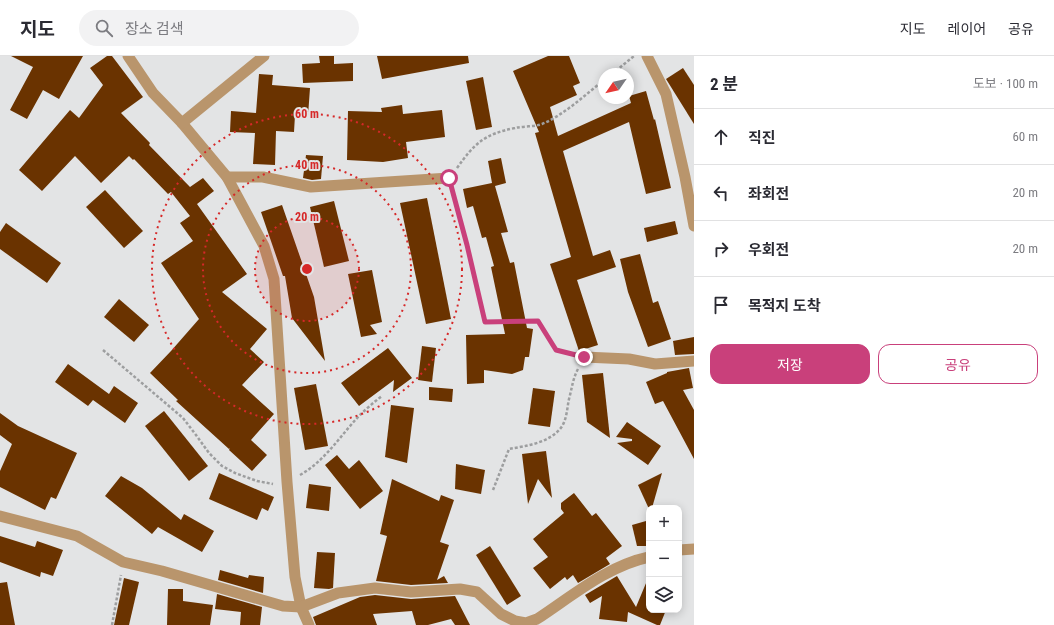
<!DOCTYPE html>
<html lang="ko">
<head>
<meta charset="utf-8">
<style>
	:root { --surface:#fff; --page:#f2f2f3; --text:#2b2b33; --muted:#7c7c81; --line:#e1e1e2; --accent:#c9407b }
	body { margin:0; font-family:"Roboto Condensed","Noto Sans KR",sans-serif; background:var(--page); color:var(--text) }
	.controls { position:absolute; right:12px; bottom:12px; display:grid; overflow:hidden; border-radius:8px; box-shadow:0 2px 10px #0003 }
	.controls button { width:36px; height:36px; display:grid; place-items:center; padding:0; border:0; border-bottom:1px solid var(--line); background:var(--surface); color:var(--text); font:20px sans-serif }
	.compass { position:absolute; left:598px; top:12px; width:36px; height:36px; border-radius:50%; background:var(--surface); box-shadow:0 2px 10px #0003; rotate:236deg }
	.stop { position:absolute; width:12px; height:12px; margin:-9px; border:3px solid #c9407b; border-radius:50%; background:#fff }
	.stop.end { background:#c9407b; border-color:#fff; box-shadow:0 1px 4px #0008 }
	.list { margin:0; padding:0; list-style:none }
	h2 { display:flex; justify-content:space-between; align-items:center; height:52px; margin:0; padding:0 16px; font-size:17px }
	h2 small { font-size:13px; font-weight:400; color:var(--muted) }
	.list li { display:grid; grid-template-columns:26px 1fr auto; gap:12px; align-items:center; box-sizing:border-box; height:56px; padding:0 16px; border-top:1px solid var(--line) }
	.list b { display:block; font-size:15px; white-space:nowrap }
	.list em { font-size:13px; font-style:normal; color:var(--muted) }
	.actions { display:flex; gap:8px; padding:12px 16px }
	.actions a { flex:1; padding:9px 0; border:1px solid var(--accent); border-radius:12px; text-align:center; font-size:14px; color:var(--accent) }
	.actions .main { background:var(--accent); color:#fff }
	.icon { flex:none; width:22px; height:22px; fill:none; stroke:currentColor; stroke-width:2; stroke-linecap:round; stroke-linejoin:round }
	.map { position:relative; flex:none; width:694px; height:569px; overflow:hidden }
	header { display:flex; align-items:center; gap:24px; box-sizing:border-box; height:56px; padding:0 20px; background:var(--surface); border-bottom:1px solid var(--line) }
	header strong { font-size:19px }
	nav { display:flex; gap:22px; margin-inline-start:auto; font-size:14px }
	.search { width:280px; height:36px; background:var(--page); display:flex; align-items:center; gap:10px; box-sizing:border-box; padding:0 14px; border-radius:22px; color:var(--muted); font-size:15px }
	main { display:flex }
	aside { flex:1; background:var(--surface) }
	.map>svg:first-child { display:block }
</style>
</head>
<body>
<header>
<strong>지도</strong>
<div class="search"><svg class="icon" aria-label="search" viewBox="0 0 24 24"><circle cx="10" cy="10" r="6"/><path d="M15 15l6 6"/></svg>장소 검색</div>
<nav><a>지도</a><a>레이어</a><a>공유</a></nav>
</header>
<main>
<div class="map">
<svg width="694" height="569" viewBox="0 0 694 569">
	<rect width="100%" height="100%" fill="#e3e4e5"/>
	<!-- building -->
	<g fill="#6a3300">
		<path d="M 11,0 L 83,0 L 59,43 L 43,34 L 27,63 L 10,54 L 33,11 Z"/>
		<path d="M 107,0 L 112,0 L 143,41 L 121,57 L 150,87 L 149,89 L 190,131 L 203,122 L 214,135 L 197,148 L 247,218 L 222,236 L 267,273 L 250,293 L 264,306 L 242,329 L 274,358 L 251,384 L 267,399 L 252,415 L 229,394 L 230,392 L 229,393 L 176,345 L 178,344 L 150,317 L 171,295 L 199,263 L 161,207 L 193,185 L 180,167 L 190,160 L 171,136 L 168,138 L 134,103 L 133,104 L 129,100 L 101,127 L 75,100 L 42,135 L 19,114 L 70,54 L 79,62 L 103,29 L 90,12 Z"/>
		<path d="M 319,0 L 334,0 L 334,8 L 353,7 L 353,25 L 303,27 L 302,8 L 320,7 Z"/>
		<path d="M 377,0 L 468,0 L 469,7 L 382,23 Z"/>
		<path d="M 548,0 L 569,0 L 580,27 L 573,30 L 577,39 L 550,51 L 558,80 L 631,47 L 629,40 L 646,35 L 654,64 L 655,63 L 671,132 L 646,138 L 629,66 L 563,95 L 593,200 L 610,194 L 616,211 L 577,224 L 598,289 L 579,295 L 550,208 L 571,201 L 535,77 L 539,76 L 513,15 Z"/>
		<path d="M 683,12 L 694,29 L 694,68 L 666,23 Z"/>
		<path d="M 259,18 L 273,19 L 272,29 L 310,32 L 308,60 L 295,59 L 294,76 L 276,75 L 275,109 L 253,108 L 255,77 L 230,76 L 231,55 L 256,57 Z"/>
		<path d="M 483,21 L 492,71 L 476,74 L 466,25 Z"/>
		<path d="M 402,49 L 403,58 L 442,54 L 445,81 L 406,86 L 408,102 L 383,106 L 347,104 L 348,55 L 382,56 L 381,52 Z"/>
		<path d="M 306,99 L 323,100 L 321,123 L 312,124 L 303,122 Z"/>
		<path d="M 501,102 L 506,127 L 495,130 L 508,176 L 501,177 L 510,207 L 514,206 L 527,272 L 533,273 L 529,301 L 525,301 L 523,314 L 512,318 L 484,314 L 484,327 L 467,328 L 466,279 L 505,278 L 491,211 L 494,210 L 486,181 L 482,182 L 473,150 L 467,152 L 463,133 L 492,127 L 488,105 Z"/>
		<path d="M 105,134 L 143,175 L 124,192 L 86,151 Z"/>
		<path d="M 427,142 L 451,263 L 426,268 L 400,147 Z"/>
		<path d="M 334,145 L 349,205 L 324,211 L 310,151 Z"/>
		<path d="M 282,149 L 314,241 L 325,305 L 292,262 L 285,220 L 283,220 L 261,156 Z"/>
		<path d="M 675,165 L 678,178 L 647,186 L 644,172 Z"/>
		<path d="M 6,167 L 61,207 L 47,227 L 0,193 L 0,176 Z"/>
		<path d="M 640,198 L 653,247 L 658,245 L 671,283 L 648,291 L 628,236 L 620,203 Z"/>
		<path d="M 372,214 L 382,266 L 370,269 L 377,278 L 361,281 L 348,218 Z"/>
		<path d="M 119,243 L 149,269 L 134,286 L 104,261 Z"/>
		<path d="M 694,281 L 694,298 L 675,299 L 673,285 Z"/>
		<path d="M 422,290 L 436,292 L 432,326 L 418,324 Z"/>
		<path d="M 388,292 L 412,322 L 393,336 L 394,324 L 359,350 L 341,327 Z"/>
		<path d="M 68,308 L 109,338 L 114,330 L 138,347 L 125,367 L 93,344 L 88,350 L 55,326 Z"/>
		<path d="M 689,312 L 693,332 L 683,334 L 694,354 L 694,403 L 663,345 L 655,348 L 646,326 L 667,317 L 667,316 Z"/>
		<path d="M 603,317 L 610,382 L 587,366 L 582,319 Z"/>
		<path d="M 316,328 L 328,390 L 305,394 L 294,332 Z"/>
		<path d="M 429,331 L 453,333 L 452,346 L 429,344 Z"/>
		<path d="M 533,332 L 555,335 L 550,371 L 528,368 Z"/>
		<path d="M 391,349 L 414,352 L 407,407 L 385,401 Z"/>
		<path d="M 164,355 L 208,410 L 189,425 L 145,370 Z"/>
		<path d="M 0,357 L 18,370 L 77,397 L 56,443 L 51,441 L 45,454 L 0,431 L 0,415 L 12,388 L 0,379 Z"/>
		<path d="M 627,366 L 661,390 L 648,409 L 617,387 L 632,385 L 632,383 L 616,381 Z"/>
		<path d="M 546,395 L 552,442 L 538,423 L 528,448 L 522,398 Z"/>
		<path d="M 337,399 L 349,413 L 359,404 L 383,435 L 360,453 L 325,409 Z"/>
		<path d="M 456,408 L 485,414 L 481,438 L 455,433 Z"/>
		<path d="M 219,417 L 274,441 L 268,455 L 262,452 L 257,464 L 209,443 Z"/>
		<path d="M 662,417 L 652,452 L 649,453 L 638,429 Z"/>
		<path d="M 121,420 L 142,432 L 181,464 L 184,458 L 214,475 L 202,496 L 158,471 L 152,478 L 105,440 Z"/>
		<path d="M 392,423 L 439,445 L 441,439 L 454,444 L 440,486 L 449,489 L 437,524 L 444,520 L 448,527 L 411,529 L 376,525 L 387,480 L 380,478 Z"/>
		<path d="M 309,428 L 331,431 L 329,455 L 306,452 Z"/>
		<path d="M 574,437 L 592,460 L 596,457 L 622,490 L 606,502 L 610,508 L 578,527 L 573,519 L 567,524 L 565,521 L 550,533 L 533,512 L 548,501 L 533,483 L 564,457 L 561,453 L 561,447 Z"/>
		<path d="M 646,465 L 649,477 L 649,490 L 637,490 L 632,469 Z"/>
		<path d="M 0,480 L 35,491 L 37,485 L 63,494 L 53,520 L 41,516 L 40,521 L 0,506 Z"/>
		<path d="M 490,490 L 521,540 L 507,549 L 476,499 Z"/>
		<path d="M 317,496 L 335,497 L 333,532 L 329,533 L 314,532 Z"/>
		<path d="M 220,514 L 248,522 L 249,519 L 264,521 L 263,537 L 218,524 Z"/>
		<path d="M 617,520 L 636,551 L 649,520 L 649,554 L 666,554 L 660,569 L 657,569 L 628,556 L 627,566 L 599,563 L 602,540 L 590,547 L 585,539 Z"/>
		<path d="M 124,522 L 139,526 L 129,569 L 114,569 Z"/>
		<path d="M 7,526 L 15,569 L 0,569 L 0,527 Z"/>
		<path d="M 168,533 L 183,533 L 183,545 L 213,549 L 210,569 L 167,569 Z"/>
		<path d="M 217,538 L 262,551 L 260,569 L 240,569 L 241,556 L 215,553 Z"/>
		<path d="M 375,539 L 411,543 L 455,540 L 470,569 L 455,569 L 451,563 L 428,569 L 416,569 L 412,555 L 373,558 L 377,569 L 316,569 L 313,561 L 360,541 Z"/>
	</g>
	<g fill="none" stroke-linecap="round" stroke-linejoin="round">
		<!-- path -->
		<g stroke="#9d9e9f" stroke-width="2.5" stroke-dasharray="3 2" stroke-linecap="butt">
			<path d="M 612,18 L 634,0"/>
			<path d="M 457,112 C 474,88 484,78 515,72 C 523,70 534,71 542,68 C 564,59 585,39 604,24"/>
			<path d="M 452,134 L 467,189 L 485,266 L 538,265 L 556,293 L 572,298"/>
			<path d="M 103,294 L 183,362 L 196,379 L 209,397 L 222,410 L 235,417 L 257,425 L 273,428"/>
			<path d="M 300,419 C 325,405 340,380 359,360 C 366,353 374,346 382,340"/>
			<path d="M 493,434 L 509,393 C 526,390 548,387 560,373 C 567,365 567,352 569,343 C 572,332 573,322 578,313"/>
			<path d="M 112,569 L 121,519"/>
		</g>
		<!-- minor -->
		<g stroke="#b9956c" stroke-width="11">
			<path d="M 128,0 L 153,37 L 182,67 L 227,121 L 264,190 L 274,223 L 287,426 L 295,521 L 301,551 L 309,569"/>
			<path d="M 647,0 L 666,38 L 685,121 L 694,170"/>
			<path d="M 182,67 L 264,0"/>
			<path d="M 227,121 L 263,121 L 311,131 L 449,122"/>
			<path d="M 584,301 L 629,303 L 655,308 L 694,305"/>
			<path d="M 0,460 L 77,480 L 123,506 L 162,515 L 283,550 L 301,551 L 338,537 L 375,532 L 411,536 L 460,533 L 477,536 L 501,558 L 515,565 L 526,567 L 537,563 C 572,540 607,510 649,501"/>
			<path d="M 679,494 L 694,493"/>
		</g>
	</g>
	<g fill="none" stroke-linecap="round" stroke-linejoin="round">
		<!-- route -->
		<path stroke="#c9407b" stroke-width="5" d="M 449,122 L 467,189 L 485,266 L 538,265 L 556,294 L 584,301"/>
	</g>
	<!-- distance rings -->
	<circle cx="307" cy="213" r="52" fill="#d62828" fill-opacity=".12"/>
	<g fill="none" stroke="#d62828" stroke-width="2" stroke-dasharray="2 4">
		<circle cx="307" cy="213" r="52"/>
		<circle cx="307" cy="213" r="104"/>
		<circle cx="307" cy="213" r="155"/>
	</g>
	<circle cx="307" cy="213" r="6" fill="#d62828" stroke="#e3e4e5" stroke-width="2"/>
	<g font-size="12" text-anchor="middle" font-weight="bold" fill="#d62828" stroke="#e3e4e5" stroke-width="4" stroke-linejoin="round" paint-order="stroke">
		<text x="307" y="62">60 m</text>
		<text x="307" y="113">40 m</text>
		<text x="307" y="165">20 m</text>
	</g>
</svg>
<div class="controls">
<button>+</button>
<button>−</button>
<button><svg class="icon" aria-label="layers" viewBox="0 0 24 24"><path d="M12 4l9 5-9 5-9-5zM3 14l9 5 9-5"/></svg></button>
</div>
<svg class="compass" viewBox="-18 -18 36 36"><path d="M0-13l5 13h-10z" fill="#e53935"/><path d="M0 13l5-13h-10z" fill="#7c7c81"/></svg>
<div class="stop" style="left:449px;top:122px"></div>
<div class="stop end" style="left:584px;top:301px"></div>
</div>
<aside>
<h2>2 분<small>도보 · 100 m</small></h2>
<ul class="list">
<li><svg class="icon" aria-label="ahead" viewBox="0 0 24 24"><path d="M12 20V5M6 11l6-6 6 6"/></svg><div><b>직진</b></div><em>60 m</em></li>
<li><svg class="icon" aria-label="left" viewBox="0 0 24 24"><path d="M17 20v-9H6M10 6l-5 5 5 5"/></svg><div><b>좌회전</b></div><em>20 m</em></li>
<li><svg class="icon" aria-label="right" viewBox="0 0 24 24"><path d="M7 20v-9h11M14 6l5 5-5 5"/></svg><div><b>우회전</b></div><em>20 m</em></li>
<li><svg class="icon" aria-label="arrive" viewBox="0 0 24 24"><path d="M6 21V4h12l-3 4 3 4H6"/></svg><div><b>목적지 도착</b></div></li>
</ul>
<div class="actions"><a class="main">저장</a><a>공유</a></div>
</aside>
</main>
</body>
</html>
